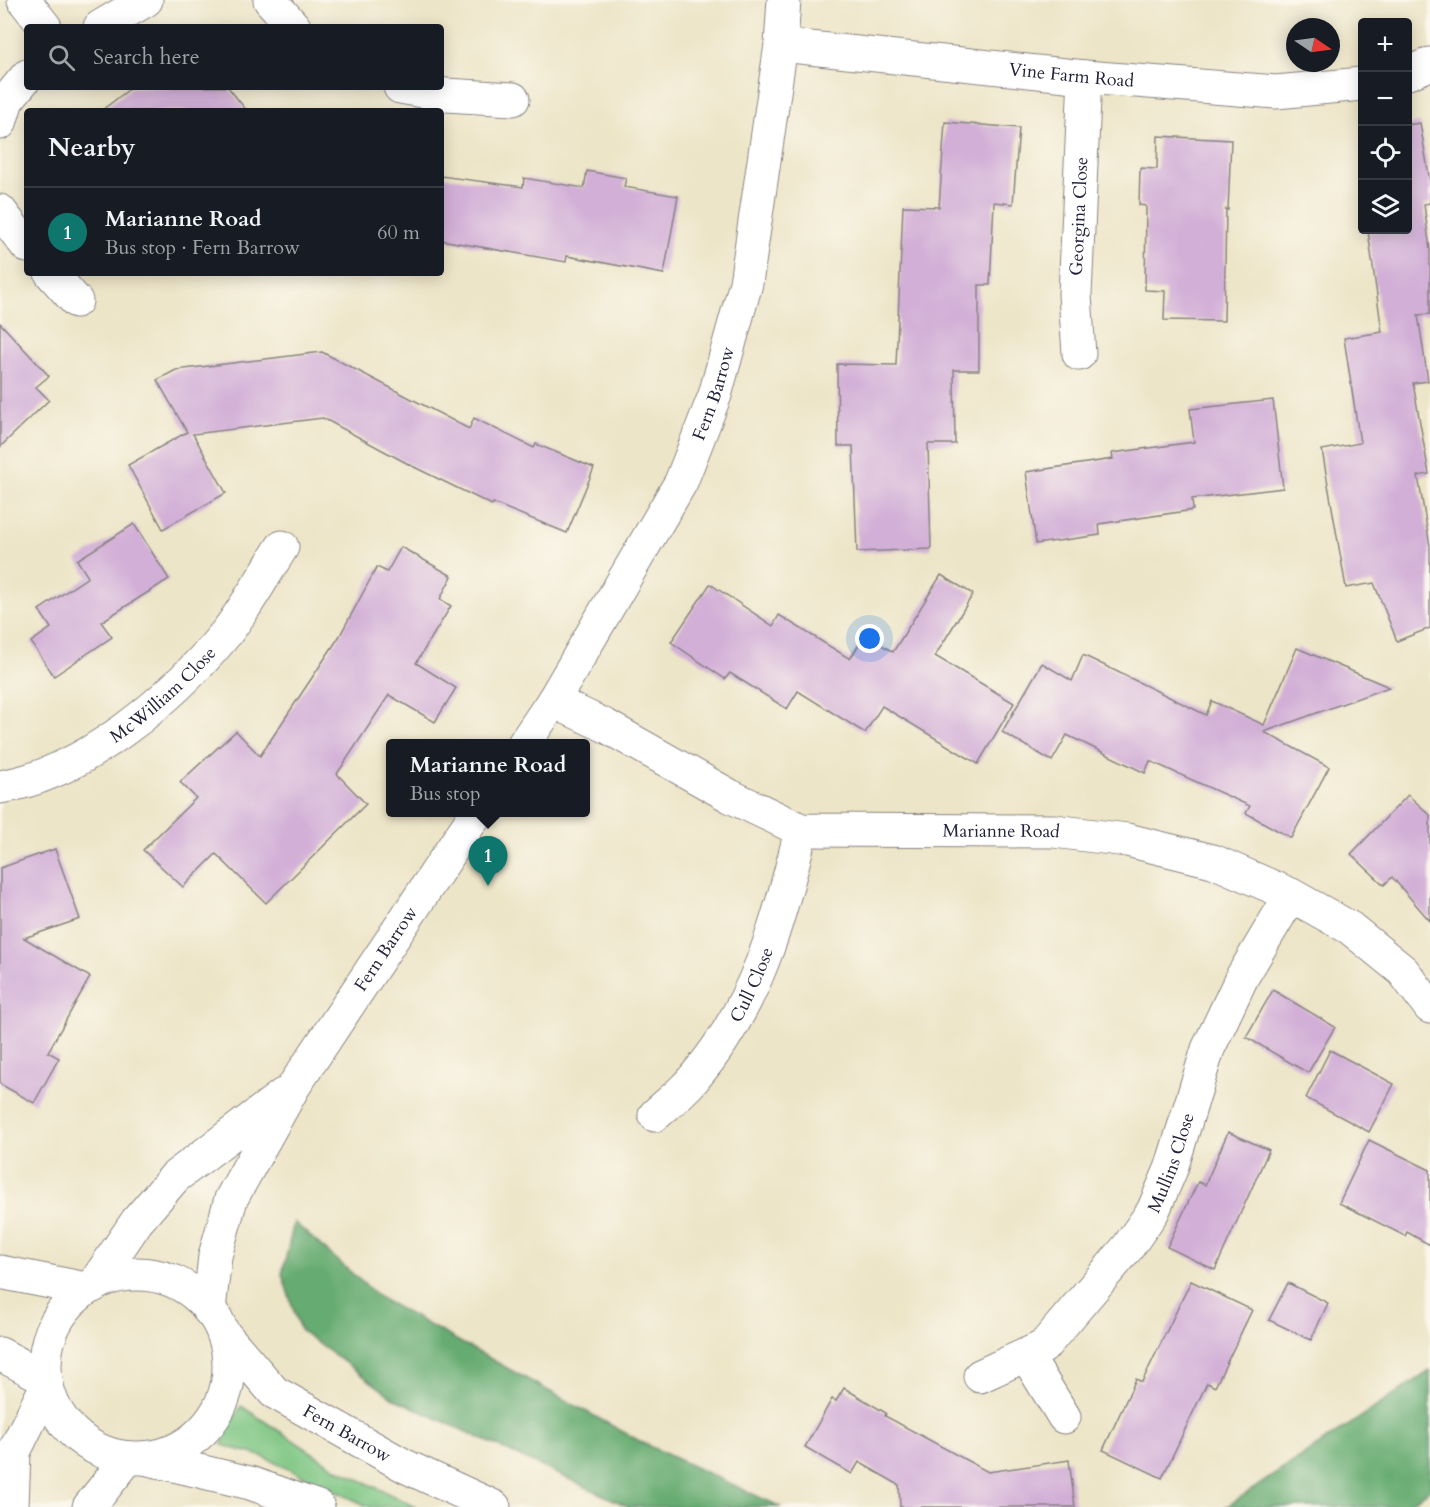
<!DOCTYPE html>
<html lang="en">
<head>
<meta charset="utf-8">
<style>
	:root { --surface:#171b24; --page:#242831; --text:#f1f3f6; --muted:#9ea1a6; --line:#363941; --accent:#0f766e }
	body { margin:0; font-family:Cardo,serif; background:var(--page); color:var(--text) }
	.controls { position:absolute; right:18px; top:18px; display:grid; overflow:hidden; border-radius:6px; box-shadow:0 3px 15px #0003 }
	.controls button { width:54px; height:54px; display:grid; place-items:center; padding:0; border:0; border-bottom:2px solid var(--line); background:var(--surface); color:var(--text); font:30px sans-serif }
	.compass { position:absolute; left:1286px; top:18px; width:54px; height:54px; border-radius:50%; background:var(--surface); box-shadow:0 3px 15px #0003; rotate:103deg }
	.you { position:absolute; left:870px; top:639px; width:21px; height:21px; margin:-15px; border:4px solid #fff; border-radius:50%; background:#1a73e8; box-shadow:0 0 0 9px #1a73e833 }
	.badge { display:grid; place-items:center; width:39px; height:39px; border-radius:50%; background:var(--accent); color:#fff; font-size:20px; font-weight:700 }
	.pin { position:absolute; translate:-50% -50px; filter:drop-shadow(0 2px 3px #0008) }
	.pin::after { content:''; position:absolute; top:32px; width:21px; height:18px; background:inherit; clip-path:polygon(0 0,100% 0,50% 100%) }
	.popup { position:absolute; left:386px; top:739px; width:204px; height:78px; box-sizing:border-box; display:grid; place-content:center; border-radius:6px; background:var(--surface); filter:drop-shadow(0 2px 4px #0005); font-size:20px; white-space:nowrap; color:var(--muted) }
	.popup b { font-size:22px; color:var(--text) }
	.popup::after { content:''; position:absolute; left:50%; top:100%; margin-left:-12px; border:12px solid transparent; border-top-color:var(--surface) }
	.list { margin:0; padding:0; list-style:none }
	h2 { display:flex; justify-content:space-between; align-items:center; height:78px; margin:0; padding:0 24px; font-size:26px }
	h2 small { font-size:20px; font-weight:400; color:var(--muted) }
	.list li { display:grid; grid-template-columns:39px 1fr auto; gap:18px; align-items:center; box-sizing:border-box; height:90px; padding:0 24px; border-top:2px solid var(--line) }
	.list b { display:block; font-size:22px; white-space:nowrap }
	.list p { margin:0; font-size:20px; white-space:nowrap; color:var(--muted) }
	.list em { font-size:20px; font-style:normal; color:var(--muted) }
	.icon { flex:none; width:33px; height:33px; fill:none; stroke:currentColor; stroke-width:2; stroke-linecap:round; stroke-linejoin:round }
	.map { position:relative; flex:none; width:1430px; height:1507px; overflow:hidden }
	.search { position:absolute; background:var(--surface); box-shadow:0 3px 15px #0003; left:24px; top:24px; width:420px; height:66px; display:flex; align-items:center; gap:15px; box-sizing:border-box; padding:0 21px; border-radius:6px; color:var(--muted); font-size:22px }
	.panel { position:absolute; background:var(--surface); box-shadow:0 3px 15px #0003; left:24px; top:108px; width:420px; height:168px; border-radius:6px }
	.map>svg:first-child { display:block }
</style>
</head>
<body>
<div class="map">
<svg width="1430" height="1507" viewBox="0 0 1430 1507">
	<rect width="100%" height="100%" fill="#fbf7ec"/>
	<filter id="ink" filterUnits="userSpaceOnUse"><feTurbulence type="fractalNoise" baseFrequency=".0167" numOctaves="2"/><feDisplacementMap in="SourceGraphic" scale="12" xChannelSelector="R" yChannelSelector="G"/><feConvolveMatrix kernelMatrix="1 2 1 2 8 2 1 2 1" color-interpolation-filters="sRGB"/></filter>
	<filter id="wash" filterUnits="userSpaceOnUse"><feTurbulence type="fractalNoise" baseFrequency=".008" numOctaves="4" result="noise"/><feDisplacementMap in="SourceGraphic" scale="24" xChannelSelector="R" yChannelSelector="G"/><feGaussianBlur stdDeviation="1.35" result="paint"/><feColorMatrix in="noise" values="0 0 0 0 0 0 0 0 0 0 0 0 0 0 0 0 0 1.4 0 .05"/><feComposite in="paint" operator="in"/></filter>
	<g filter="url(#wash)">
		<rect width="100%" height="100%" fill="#ede5c8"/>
		<!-- green -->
		<path fill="#7ec683" stroke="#50745f" stroke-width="1.5" d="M 241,1406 L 334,1467 L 416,1507 L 369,1507 L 261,1456 L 222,1445 L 225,1433 Z"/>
		<!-- forest -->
		<g fill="#66ab71" stroke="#446656" stroke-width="1.5">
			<path d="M 294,1222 L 380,1298 L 647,1445 L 781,1507 L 629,1507 L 395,1399 L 300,1330 L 282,1274 Z"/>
			<path d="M 1430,1371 L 1430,1490 L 1402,1507 L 1226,1507 Z"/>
		</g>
		<g id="blocks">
			<!-- building -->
			<g fill="#d2afd7">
				<path d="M 132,87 L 228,87 L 247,111 L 101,111 Z"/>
				<path d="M 945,122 L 1019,128 L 1013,204 L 994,202 L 990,285 L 979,285 L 979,370 L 954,370 L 955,444 L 928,444 L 931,549 L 857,552 L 853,446 L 838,446 L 837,364 L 896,365 L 903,206 L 939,207 Z"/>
				<path d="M 1420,123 L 1430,182 L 1430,203 L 1424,204 L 1430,250 L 1430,314 L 1418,315 L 1428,381 L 1413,383 L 1429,474 L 1418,476 L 1430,546 L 1430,628 L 1397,641 L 1374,583 L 1346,588 L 1322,450 L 1360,443 L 1344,338 L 1382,332 L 1368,231 L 1407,230 L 1407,125 Z"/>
				<path d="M 1158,136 L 1231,140 L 1228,210 L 1226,209 L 1224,321 L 1164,320 L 1165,291 L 1145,290 L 1146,206 L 1139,205 L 1140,168 L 1157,169 Z"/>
				<path d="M 587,171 L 626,178 L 624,187 L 678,196 L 664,274 L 567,256 L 566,262 L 441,240 L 441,176 L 523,187 L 524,178 L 584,188 Z"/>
				<path d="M 0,323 L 49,376 L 36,387 L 49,400 L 0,447 Z"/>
				<path d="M 322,352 L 469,429 L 474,418 L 534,448 L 536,444 L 594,468 L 567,533 L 493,503 L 492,505 L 412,466 L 323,418 L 193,434 L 226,493 L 163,529 L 128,465 L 187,432 L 157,380 L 176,370 Z"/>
				<path d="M 1273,400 L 1283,488 L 1192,499 L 1193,510 L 1099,524 L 1100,535 L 1036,544 L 1026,472 L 1113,459 L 1112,453 L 1194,442 L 1190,409 Z"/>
				<path d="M 134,524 L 169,579 L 101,622 L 112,637 L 54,676 L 31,642 L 51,628 L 39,610 L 88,577 L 77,560 Z"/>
				<path d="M 401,547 L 452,576 L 440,599 L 451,606 L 416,663 L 456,688 L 435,722 L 389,695 L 337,774 L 366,804 L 266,903 L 216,854 L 183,887 L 143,850 L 196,798 L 180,782 L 236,731 L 260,756 L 339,637 L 377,567 L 387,572 Z"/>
				<path d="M 941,575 L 973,594 L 935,656 L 1014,703 L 978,764 L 882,706 L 865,733 L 798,691 L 787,709 L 730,673 L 725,679 L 671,642 L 710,584 L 773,626 L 779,615 L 850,659 L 865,635 L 893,652 Z"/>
				<path d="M 1297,648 L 1389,687 L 1264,732 L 1329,767 L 1291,838 L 1246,813 L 1250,806 L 1150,761 L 1145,773 L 1067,735 L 1052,761 L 1002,732 L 1042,663 L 1072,681 L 1083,655 L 1206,715 L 1212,701 L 1264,725 Z"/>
				<path d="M 1408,795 L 1430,815 L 1430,921 L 1392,877 L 1384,885 L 1351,854 Z"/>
				<path d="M 55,849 L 80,919 L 24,938 L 90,977 L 48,1052 L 59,1058 L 34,1103 L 0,1084 L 0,868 Z"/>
				<path d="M 1273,990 L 1335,1027 L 1308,1073 L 1246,1037 Z"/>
				<path d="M 1330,1050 L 1394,1084 L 1369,1132 L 1306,1098 Z"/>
				<path d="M 1228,1132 L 1269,1150 L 1215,1270 L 1167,1247 L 1198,1182 L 1205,1185 Z"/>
				<path d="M 1369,1140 L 1430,1170 L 1430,1245 L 1407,1232 L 1405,1236 L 1339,1203 Z"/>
				<path d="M 1191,1281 L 1252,1310 L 1215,1387 L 1207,1383 L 1162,1478 L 1103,1450 L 1136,1379 L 1142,1382 Z"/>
				<path d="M 1288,1283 L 1328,1303 L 1311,1340 L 1269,1320 Z"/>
				<path d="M 844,1388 L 886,1413 L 885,1416 L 988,1472 L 1069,1460 L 1075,1507 L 900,1507 L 899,1485 L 859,1462 L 852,1474 L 805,1447 L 832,1399 L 836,1401 Z"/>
			</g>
		</g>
	</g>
	<g filter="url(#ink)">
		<use href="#blocks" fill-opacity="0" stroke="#888482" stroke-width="1.5"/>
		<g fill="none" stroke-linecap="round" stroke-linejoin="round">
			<defs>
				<g id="minor">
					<path d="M 24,0 L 45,27"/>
					<path d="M 270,0 L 294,27"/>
					<path d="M 100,27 L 146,0"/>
					<path id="s1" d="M 781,45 L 1085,77 L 1276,92 L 1362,84"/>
					<path d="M 1408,73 L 1430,64"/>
					<path d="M 400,87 L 446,95 L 513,99"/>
					<path d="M 0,123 L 7,100 L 27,76"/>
					<path d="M 0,211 L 27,246"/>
					<path d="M 51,273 L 76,301"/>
					<path id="s2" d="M 1079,354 L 1075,295 L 1085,77"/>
					<path id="s3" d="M 553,701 L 606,726 L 730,796 L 801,830 L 1054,831 L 1127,840 L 1213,861 L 1291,895 L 1350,928 L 1403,971 L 1430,1007"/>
					<path id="s4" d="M 524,744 L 553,701 L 681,482 L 715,395 L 746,283 L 781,45 L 784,0"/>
					<path id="s5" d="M 0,787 C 84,774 174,697 227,632 C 247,606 264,575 282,547"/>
					<path id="s6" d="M 655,1115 C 668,1103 684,1091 695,1077 C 756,1006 780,919 801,830"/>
					<path d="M 0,1272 L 86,1289"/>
					<circle cx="137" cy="1366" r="92"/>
					<path d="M 93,1286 L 137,1221 L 175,1177 L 283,1095"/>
					<path id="s7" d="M 209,1310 L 215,1256 L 231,1199 L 294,1086 L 477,812"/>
					<path id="s8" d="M 223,1333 L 274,1392 L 405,1466 L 494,1507"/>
					<path d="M 0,1354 L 45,1378"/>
					<path d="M 1026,1355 L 1064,1417"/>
					<path id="s9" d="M 980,1376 L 1043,1347 L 1128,1247 L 1153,1211 L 1171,1169 L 1208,1049 L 1242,977 L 1291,895"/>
					<path d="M 144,1458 L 250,1483 L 318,1507"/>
					<path d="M 12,1507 L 14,1452 L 47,1385"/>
					<path d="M 89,1507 L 128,1458"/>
				</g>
			</defs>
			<!-- minor casing -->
			<use href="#minor" stroke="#888482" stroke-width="35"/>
			<!-- minor -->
			<use href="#minor" stroke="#fff" stroke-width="33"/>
		</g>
	</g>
	<g text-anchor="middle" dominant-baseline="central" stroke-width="5" stroke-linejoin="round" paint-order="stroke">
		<!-- street labels -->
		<g font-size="18" fill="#22223b" stroke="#fbf7ec">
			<text stroke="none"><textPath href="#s1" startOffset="292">Vine Farm Road</textPath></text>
			<text stroke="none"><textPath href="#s2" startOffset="138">Georgina Close</textPath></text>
			<text stroke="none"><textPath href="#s4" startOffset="400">Fern Barrow</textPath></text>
			<text stroke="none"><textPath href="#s5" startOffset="190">McWilliam Close</textPath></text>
			<text stroke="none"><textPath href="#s3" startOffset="480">Marianne Road</textPath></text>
			<text stroke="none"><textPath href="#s7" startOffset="408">Fern Barrow</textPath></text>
			<text stroke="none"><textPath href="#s6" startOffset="164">Cull Close</textPath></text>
			<text stroke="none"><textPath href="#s9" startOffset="296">Mullins Close</textPath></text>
			<text stroke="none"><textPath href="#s8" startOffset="162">Fern Barrow</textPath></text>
		</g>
	</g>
</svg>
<div class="controls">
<button>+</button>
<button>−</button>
<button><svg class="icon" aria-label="locate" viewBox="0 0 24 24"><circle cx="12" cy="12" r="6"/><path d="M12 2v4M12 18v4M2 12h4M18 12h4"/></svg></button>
<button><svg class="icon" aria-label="layers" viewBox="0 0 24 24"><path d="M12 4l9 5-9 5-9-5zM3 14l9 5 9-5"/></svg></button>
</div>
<svg class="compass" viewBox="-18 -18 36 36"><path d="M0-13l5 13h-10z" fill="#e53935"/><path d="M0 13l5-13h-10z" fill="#9ea1a6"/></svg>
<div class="you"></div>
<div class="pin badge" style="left:488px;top:886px">1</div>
<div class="popup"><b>Marianne Road</b>Bus stop</div>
<div class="search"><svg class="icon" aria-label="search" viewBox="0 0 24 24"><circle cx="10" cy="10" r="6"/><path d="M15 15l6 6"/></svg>Search here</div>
<section class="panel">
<h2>Nearby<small></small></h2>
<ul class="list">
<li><span class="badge">1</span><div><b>Marianne Road</b><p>Bus stop · Fern Barrow</p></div><em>60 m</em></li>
</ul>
</section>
</div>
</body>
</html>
